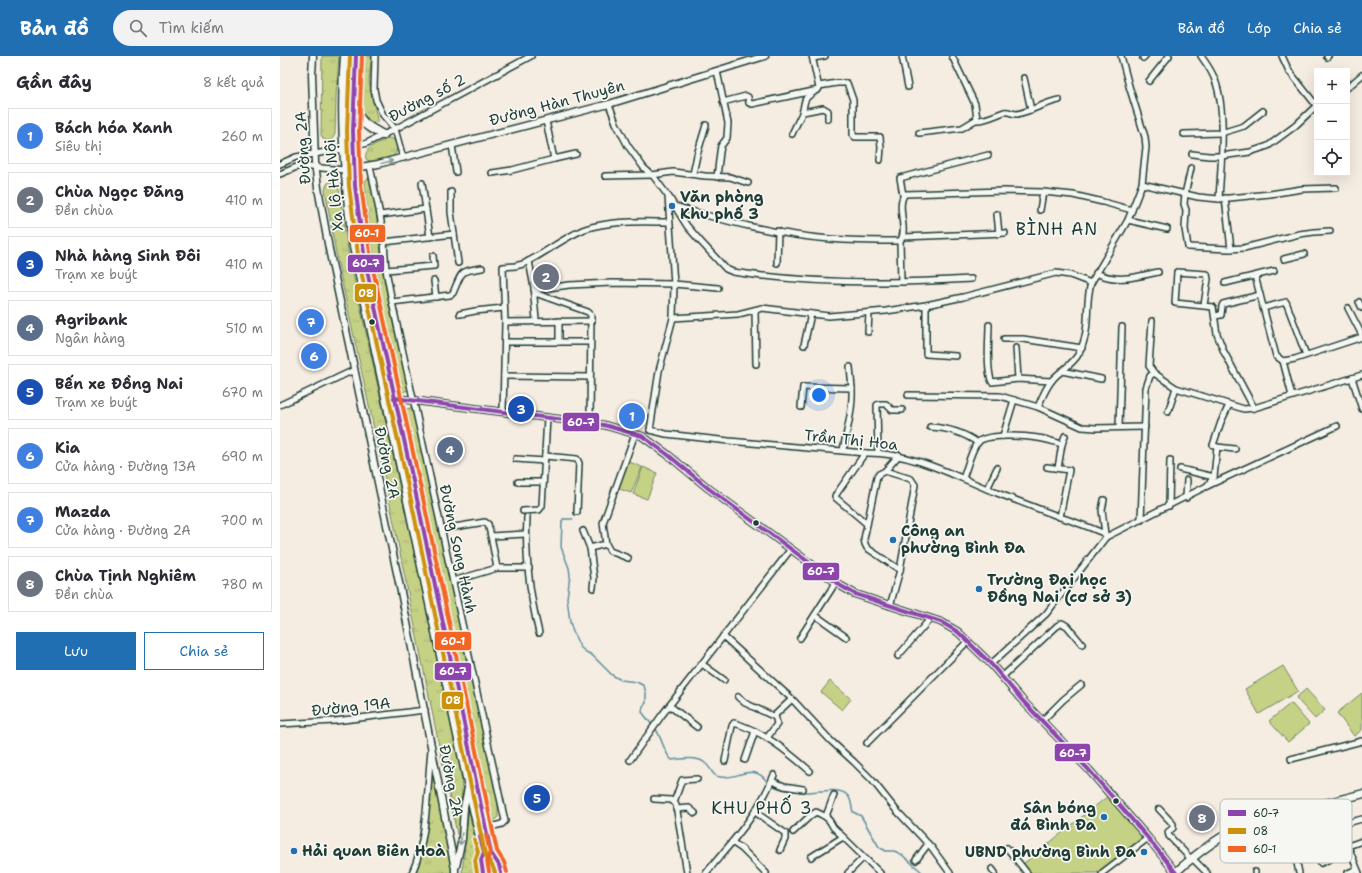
<!DOCTYPE html>
<html lang="vi">
<head>
<meta charset="utf-8">
<style>
	:root { --surface:#fff; --page:#f2f2f3; --text:#2b2b33; --muted:#7c7c81; --line:#e1e1e2; --accent:#1f6fb2 }
	body { margin:0; font-family:"Shantell Sans",sans-serif; background:var(--page); color:var(--text) }
	.controls { position:absolute; right:12px; top:12px; display:grid; overflow:hidden; border-radius:0px; box-shadow:0 4px 16px #0002 }
	.controls button { width:36px; height:36px; display:grid; place-items:center; padding:0; border:0; border-bottom:1px solid var(--line); background:var(--surface); color:var(--text); font:20px sans-serif }
	.you { position:absolute; left:539px; top:339px; width:14px; height:14px; margin:-10px; border:3px solid #fff; border-radius:50%; background:#1a73e8; box-shadow:0 0 0 6px #1a73e833 }
	.badge { display:grid; place-items:center; width:26px; height:26px; border-radius:50%; background:var(--accent); color:#fff; font-size:13px; font-weight:700 }
	.pin { position:absolute; translate:-50% -50%; border:2px solid #fff; box-shadow:0 1px 4px #0006 }
	.list { margin:0; padding:0; list-style:none }
	h2 { display:flex; justify-content:space-between; align-items:center; height:52px; margin:0; padding:0 16px; font-size:17px }
	h2 small { font-size:13px; font-weight:400; color:var(--muted) }
	.list li { display:grid; grid-template-columns:26px 1fr auto; gap:12px; align-items:center; box-sizing:border-box; height:56px; margin:0 8px 8px; padding:0 8px; border:1px solid var(--line); border-radius:0px }
	.list b { display:block; font-size:15px; white-space:nowrap }
	.list p { margin:0; font-size:13px; white-space:nowrap; color:var(--muted) }
	.list em { font-size:13px; font-style:normal; color:var(--muted) }
	.actions { display:flex; gap:8px; padding:12px 16px }
	.actions a { flex:1; padding:9px 0; border:1px solid var(--accent); border-radius:0px; text-align:center; font-size:14px; color:var(--accent) }
	.actions .main { background:var(--accent); color:#fff }
	.icon { flex:none; width:22px; height:22px; fill:none; stroke:currentColor; stroke-width:2; stroke-linecap:round; stroke-linejoin:round }
	.map { position:relative; flex:none; width:1082px; height:817px; overflow:hidden }
	header { display:flex; align-items:center; gap:24px; box-sizing:border-box; height:56px; padding:0 20px; background:var(--accent); color:#fff }
	header strong { font-size:19px }
	nav { display:flex; gap:22px; margin-inline-start:auto; font-size:14px }
	.search { width:280px; height:36px; background:var(--page); display:flex; align-items:center; gap:10px; box-sizing:border-box; padding:0 14px; border-radius:22px; color:var(--muted); font-size:15px }
	main { display:flex }
	aside { flex:1; background:var(--surface) }
	.map>svg:first-child { display:block }
</style>
</head>
<body>
<header>
<strong>Bản đồ</strong>
<div class="search"><svg class="icon" aria-label="search" viewBox="0 0 24 24"><circle cx="10" cy="10" r="6"/><path d="M15 15l6 6"/></svg>Tìm kiếm</div>
<nav><a>Bản đồ</a><a>Lớp</a><a>Chia sẻ</a></nav>
</header>
<main>
<aside>
<h2>Gần đây<small>8 kết quả</small></h2>
<ul class="list">
<li><span class="badge" style="background:#3f7fe0">1</span><div><b>Bách hóa Xanh</b><p>Siêu thị</p></div><em>260 m</em></li>
<li><span class="badge" style="background:#6b7280">2</span><div><b>Chùa Ngọc Đăng</b><p>Đền chùa</p></div><em>410 m</em></li>
<li><span class="badge" style="background:#1a4fb4">3</span><div><b>Nhà hàng Sinh Đôi</b><p>Trạm xe buýt</p></div><em>410 m</em></li>
<li><span class="badge" style="background:#5c6f8a">4</span><div><b>Agribank</b><p>Ngân hàng</p></div><em>510 m</em></li>
<li><span class="badge" style="background:#1a4fb4">5</span><div><b>Bến xe Đồng Nai</b><p>Trạm xe buýt</p></div><em>670 m</em></li>
<li><span class="badge" style="background:#3f7fe0">6</span><div><b>Kia</b><p>Cửa hàng · Đường 13A</p></div><em>690 m</em></li>
<li><span class="badge" style="background:#3f7fe0">7</span><div><b>Mazda</b><p>Cửa hàng · Đường 2A</p></div><em>700 m</em></li>
<li><span class="badge" style="background:#6b7280">8</span><div><b>Chùa Tịnh Nghiêm</b><p>Đền chùa</p></div><em>780 m</em></li>
</ul>
<div class="actions"><a class="main">Lưu</a><a>Chia sẻ</a></div>
</aside>
<div class="map">
<svg width="1082" height="817" viewBox="0 0 1082 817">
	<defs>
		<pattern id="grass-tufts" width="24" height="20" patternUnits="userSpaceOnUse"><rect width="24" height="20" fill="#c5d286"/><path d="M3 7l-1-3M5 7V3M7 7l1-3M15 17l-1-3M17 17v-4M19 17l1-3" fill="none" stroke="#a9b574"/></pattern>
		<pattern id="park-dots" width="8" height="8" patternUnits="userSpaceOnUse"><rect width="8" height="8" fill="#c5d286"/><path d="M2 2h.1M6 6h.1" fill="none" stroke="#a9b574" stroke-width="1.8" stroke-linecap="round"/></pattern>
	</defs>
	<rect width="100%" height="100%" fill="#f5ece2"/>
	<filter id="ink" filterUnits="userSpaceOnUse"><feTurbulence type="fractalNoise" baseFrequency=".025" numOctaves="2"/><feDisplacementMap in="SourceGraphic" scale="8" xChannelSelector="R" yChannelSelector="G"/><feConvolveMatrix kernelMatrix="1 2 1 2 8 2 1 2 1" color-interpolation-filters="sRGB"/></filter>
	<g filter="url(#ink)">
		<!-- grass -->
		<g fill="url(#grass-tufts)" stroke="#72885d">
			<path d="M 42,0 L 59,0 L 56,40 L 55,78 C 53,83 51,85 45,85 L 41,79 Z"/>
			<path d="M 84,0 L 92,0 L 89,25 L 97,63 L 97,66 L 88,66 L 84,62 L 82,53 Z"/>
			<path d="M 109,82 L 113,83 C 118,88 118,94 114,100 L 91,106 L 86,103 C 83,91 100,86 109,82 Z"/>
			<path d="M 89,122 C 92,129 93,136 94,143 C 98,167 100,190 103,214 C 108,255 121,294 128,334 L 123,336 L 118,325 L 109,274 L 105,261 L 93,193 L 85,133 L 85,125 L 87,123 Z"/>
			<path d="M 51,124 L 59,133 L 68,195 L 172,667 L 181,716 L 182,735 L 179,781 L 177,778 L 104,418 L 57,203 L 45,134 L 47,128 Z"/>
			<path d="M 130,352 L 133,352 L 218,745 L 218,761 L 212,766 L 197,691 L 191,673 L 163,545 L 124,362 L 127,353 Z"/>
			<path d="M 151,700 L 173,813 L 172,817 L 133,817 L 144,782 Z"/>
		</g>
		<!-- park -->
		<path fill="url(#park-dots)" stroke="#72885d" d="M 189,751 L 198,797 L 200,817 L 182,817 Z"/>
		<!-- pitch -->
		<g fill="#c5d286" stroke="#72885d">
			<path d="M 347,405 L 362,411 L 351,437 L 337,432 Z"/>
			<path d="M 363,411 L 377,417 L 367,443 L 353,438 Z"/>
			<path d="M 1003,610 L 1018,635 L 979,658 L 965,633 Z"/>
			<path d="M 550,625 L 571,643 L 562,654 L 541,636 Z"/>
			<path d="M 1026,633 L 1045,654 L 1035,663 L 1016,642 Z"/>
			<path d="M 1082,637 L 1082,674 L 1074,680 L 1057,657 Z"/>
			<path d="M 1011,647 L 1029,668 L 1008,686 L 989,665 Z"/>
			<path d="M 828,740 L 865,782 L 819,817 L 749,817 L 743,808 Z"/>
		</g>
		<g fill="none" stroke-linecap="round" stroke-linejoin="round">
			<!-- stream -->
			<g stroke="#5c909e" stroke-width="1.5">
				<path d="M 293,463 L 283,463 L 282,466 L 281,491 L 289,512 L 290,519 L 287,542 L 290,566 L 293,576 L 300,591 L 306,596 L 312,599 L 332,619 L 341,624 L 357,626 L 364,630 L 366,637 L 366,647 L 363,650 L 362,656 L 372,669"/>
				<path d="M 375,672 C 382,681 384,698 392,704 C 401,703 417,700 425,707 C 432,712 431,720 440,721 C 458,724 474,705 488,727"/>
				<path d="M 492,729 C 501,734 517,736 528,736 C 538,736 559,731 567,739 C 572,743 571,750 573,756 L 581,760 L 599,791 L 606,795 L 614,795 L 621,798 L 643,817"/>
			</g>
			<defs>
				<g id="minor">
					<path d="M 95,0 L 94,33 L 96,44 L 103,59 L 115,73 L 123,102"/>
					<path d="M 622,0 L 628,31"/>
					<path d="M 921,0 C 926,7 932,15 935,24 C 947,56 941,108 939,143"/>
					<path d="M 1002,0 L 1009,15 L 1036,49"/>
					<path d="M 1047,1 L 1048,0"/>
					<path d="M 533,2 L 545,0"/>
					<path d="M 863,2 L 865,0"/>
					<path d="M 437,15 L 448,67 L 447,82 L 441,90 L 440,96 L 437,121"/>
					<path d="M 744,22 L 751,54"/>
					<path d="M 869,25 L 889,0"/>
					<path d="M 539,30 L 557,27 L 567,27 L 573,44 L 573,79 L 575,81 L 600,81 L 601,92 L 600,104"/>
					<path d="M 1067,32 L 1082,19"/>
					<path d="M 443,46 L 466,40 L 468,41 L 469,47 L 472,48 L 538,34 L 539,32 L 532,0"/>
					<path d="M 329,48 L 336,67 L 348,90 L 364,112 L 374,121 L 388,140 L 394,228 L 393,262 L 379,315 L 370,374"/>
					<path d="M 523,56 L 543,52 L 548,55 L 548,63"/>
					<path d="M 697,64 C 707,64 715,59 724,56 C 729,55 732,58 737,58 C 752,55 764,47 779,44"/>
					<path d="M 639,77 L 682,72 L 697,63 L 695,48 L 672,0"/>
					<path d="M 512,78 C 515,71 519,64 522,57 C 526,46 521,44 534,36"/>
					<path d="M 904,78 L 941,77 L 964,70 L 983,55"/>
					<path d="M 172,89 L 176,116"/>
					<path d="M 74,91 L 87,87 L 115,73 L 251,0"/>
					<path d="M 912,98 L 929,100 L 941,100 L 970,96 L 988,90 L 1015,70 L 1037,49"/>
					<path d="M 274,103 L 296,98"/>
					<path d="M 0,108 L 16,101 L 64,93"/>
					<path d="M 90,110 L 100,159 L 104,186 L 106,214 L 112,246 L 225,765 L 222,768 L 206,772"/>
					<path d="M 911,112 L 905,138 L 904,148 L 906,154 L 905,173 L 908,191 L 948,193 L 964,192 L 1019,178 L 1034,176 L 1050,175"/>
					<path d="M 212,117 L 232,114 L 274,103 L 266,65"/>
					<path d="M 0,118 L 19,110 L 65,114"/>
					<path d="M 413,118 L 417,99 L 426,69"/>
					<path d="M 325,120 L 372,119 L 393,116 L 425,120 L 450,121 L 468,127"/>
					<path d="M 142,127 L 150,181"/>
					<path d="M 862,128 L 918,141 L 939,143 L 990,138 L 1022,133 L 1056,132"/>
					<path d="M 171,136 L 171,156 L 178,207"/>
					<path d="M 623,139 L 620,122 L 708,99"/>
					<path d="M 389,141 L 407,170 L 421,186 L 446,213 L 453,216 C 531,228 612,228 691,223"/>
					<path d="M 945,142 L 951,193"/>
					<path d="M 394,150 C 445,165 497,179 550,183 C 573,185 597,185 620,185"/>
					<path d="M 760,154 L 763,136"/>
					<path d="M 717,158 L 719,178"/>
					<path d="M 100,159 L 146,153"/>
					<path d="M 848,164 L 887,173"/>
					<path d="M 623,181 L 725,177"/>
					<path d="M 104,186 L 174,178"/>
					<path d="M 1004,203 L 1024,198"/>
					<path d="M 249,205 L 255,237 L 308,256 L 311,259 L 310,367"/>
					<path d="M 497,207 L 498,175"/>
					<path d="M 106,214 L 154,210 L 153,200"/>
					<path d="M 816,217 C 838,227 855,221 878,216"/>
					<path d="M 975,220 L 996,300 L 1003,305 L 1015,303 L 1082,281"/>
					<path d="M 154,225 L 156,241"/>
					<path d="M 621,225 L 620,185 C 629,175 615,149 625,138 L 724,135 L 763,136 L 793,139 L 823,146 L 852,154"/>
					<path d="M 945,227 L 994,215"/>
					<path d="M 254,234 L 289,229 L 332,227 L 394,228 L 438,232"/>
					<path d="M 255,237 L 254,241 L 256,264"/>
					<path d="M 112,246 L 170,239 L 173,237 C 182,216 179,215 202,212"/>
					<path d="M 1079,246 L 1082,252"/>
					<path d="M 646,249 L 646,298 L 676,300"/>
					<path d="M 924,249 L 928,223 L 927,218 L 897,216 L 895,247 L 933,251 L 937,278 L 944,296 L 974,352"/>
					<path d="M 983,252 L 1006,246 L 1026,299"/>
					<path d="M 1068,252 L 1082,279"/>
					<path d="M 475,254 L 476,308"/>
					<path d="M 180,258 L 195,255 L 224,252"/>
					<path d="M 935,260 L 941,259 L 942,250 L 943,248 L 980,239"/>
					<path d="M 393,262 L 458,258 L 482,252 L 549,260 L 606,255 L 646,249 L 683,241 L 776,217 L 790,219 L 811,227"/>
					<path d="M 872,265 L 869,310 L 874,317 L 896,332 L 964,353 L 974,352 L 1082,319"/>
					<path d="M 225,266 L 312,265"/>
					<path d="M 709,269 C 709,283 706,315 712,326 L 738,323 L 771,325"/>
					<path d="M 588,276 L 589,257"/>
					<path d="M 724,283 L 743,283 L 802,292"/>
					<path d="M 225,286 L 310,286"/>
					<path d="M 279,286 L 279,265"/>
					<path d="M 524,289 L 531,258"/>
					<path d="M 736,292 L 738,323"/>
					<path d="M 1003,305 L 1012,340"/>
					<path d="M 570,311 L 572,332"/>
					<path d="M 782,315 L 821,323"/>
					<path d="M 224,320 L 310,321"/>
					<path d="M 1072,322 L 1082,353"/>
					<path d="M 628,339 L 720,340 L 758,351 L 802,371 L 816,372 L 865,371"/>
					<path d="M 0,349 L 74,314"/>
					<path d="M 521,351 L 523,331 L 572,332 C 573,353 567,374 563,394"/>
					<path d="M 758,351 C 762,341 766,331 773,323 C 781,314 794,308 799,297 C 812,272 804,251 811,227 L 848,164 L 862,128 L 866,91 L 865,81 L 849,30 L 841,0"/>
					<path d="M 223,356 L 225,266 L 223,211 L 235,210 L 243,208 C 264,198 284,181 305,173 C 332,164 361,166 389,166"/>
					<path d="M 888,356 L 896,332"/>
					<path d="M 650,371 C 668,372 683,376 698,387"/>
					<path d="M 839,371 L 842,271"/>
					<path d="M 370,374 L 386,378 L 449,385 L 585,397 C 633,396 674,420 717,437 C 738,445 759,453 780,461 C 795,466 810,471 825,478 L 826,481"/>
					<path d="M 723,380 L 734,344"/>
					<path d="M 937,391 L 955,393"/>
					<path d="M 585,397 L 555,440 L 556,442 L 587,468"/>
					<path d="M 598,397 L 597,349 L 599,348 L 606,348 L 612,354 L 622,354"/>
					<path d="M 619,399 L 605,415 L 599,418 L 597,421 L 584,483 L 585,488 L 587,492 L 620,514"/>
					<path d="M 265,400 L 297,403 L 299,407 L 297,456"/>
					<path d="M 236,403 L 264,405"/>
					<path d="M 767,411 L 789,414 L 780,461"/>
					<path d="M 778,412 L 782,388"/>
					<path d="M 900,413 L 934,421"/>
					<path d="M 605,415 L 631,423 L 635,429 L 620,514 L 610,550"/>
					<path d="M 683,422 C 687,412 691,395 697,387 C 705,377 746,380 758,382 C 766,383 774,386 782,388 L 785,380"/>
					<path d="M 238,426 L 263,426"/>
					<path d="M 927,430 L 934,421 L 937,391 L 933,389 L 941,366 L 949,349"/>
					<path d="M 707,433 L 717,412"/>
					<path d="M 906,442 L 907,424"/>
					<path d="M 824,444 L 822,454 L 825,478"/>
					<path d="M 889,450 L 890,404"/>
					<path d="M 243,455 L 259,454 L 262,450 L 267,362"/>
					<path d="M 247,461 C 245,499 250,540 259,577"/>
					<path d="M 861,464 L 866,332 L 870,320 L 874,317"/>
					<path d="M 162,473 L 205,466 L 208,468 L 211,480 L 246,478"/>
					<path d="M 303,475 L 310,492"/>
					<path d="M 211,480 L 217,512"/>
					<path d="M 326,488 L 330,495 L 348,502"/>
					<path d="M 173,525 L 217,512 L 249,512"/>
					<path d="M 313,532 L 314,522 L 310,492 L 326,488 L 323,467 L 355,378"/>
					<path d="M 535,559 L 566,581"/>
					<path d="M 443,580 L 512,643 L 551,685 L 574,706 L 592,724 L 616,754 L 652,792 L 670,817"/>
					<path d="M 520,582 L 556,526"/>
					<path d="M 618,600 L 650,563"/>
					<path d="M 422,608 L 444,624"/>
					<path d="M 711,608 L 766,558 L 826,481 L 927,430 L 1057,370"/>
					<path d="M 722,621 L 777,570 L 782,567 L 787,570 L 802,588"/>
					<path d="M 458,641 L 465,647 L 495,661"/>
					<path d="M 390,650 L 417,671"/>
					<path d="M 762,665 L 783,644 L 801,629"/>
					<path d="M 0,668 L 55,665 L 145,654"/>
					<path d="M 487,682 L 497,668 L 495,659 L 512,643"/>
					<path d="M 587,687 L 688,585"/>
					<path d="M 1011,703 L 1082,685"/>
					<path d="M 350,704 L 382,659 L 511,493"/>
					<path d="M 465,704 L 475,675"/>
					<path d="M 445,705 L 452,670 L 454,667 C 483,675 508,696 530,715"/>
					<path d="M 492,725 L 504,730 L 523,733"/>
					<path d="M 374,743 L 391,744 L 394,746 L 396,749 L 407,817"/>
					<path d="M 394,746 L 402,724 L 417,723"/>
					<path d="M 1051,747 L 1059,769 L 1079,817"/>
					<path d="M 396,753 L 409,752 L 415,757"/>
					<path d="M 879,753 L 893,768 L 893,772 L 888,776 L 889,780 L 911,803"/>
					<path d="M 475,756 L 505,777 L 505,783 L 500,794"/>
					<path d="M 1007,757 L 1019,817"/>
					<path d="M 546,760 L 554,739"/>
					<path d="M 1059,769 L 1082,763"/>
					<path d="M 513,776 L 530,760 L 536,756 C 545,760 549,762 553,771 L 600,817"/>
					<path d="M 452,786 L 462,793 L 486,817"/>
					<path d="M 1013,786 L 1029,783"/>
					<path d="M 1068,790 L 1082,785"/>
					<path d="M 727,792 L 747,817"/>
					<path d="M 531,801 L 563,781"/>
					<path d="M 912,802 L 927,817"/>
					<path d="M 636,804 L 648,788"/>
					<path d="M 1041,807 L 1069,794"/>
					<path d="M 712,813 L 715,817"/>
					<path d="M 132,817 C 148,782 147,733 151,694"/>
					<path d="M 426,817 C 452,786 479,757 494,719"/>
					<path d="M 568,817 L 583,802"/>
					<path d="M 822,817 L 868,782"/>
					<path d="M 975,817 L 975,816"/>
					<path d="M 1068,817 L 1077,813"/>
				</g>
				<g id="tertiary">
					<path d="M 33,0 L 32,19 L 35,106 L 38,132 L 49,193 L 121,536 L 175,813 L 175,817"/>
					<path d="M 75,112 L 98,108 L 329,48 L 485,0"/>
					<path d="M 114,342 L 324,369 L 362,380 L 387,398 L 428,432 L 561,530 L 575,538 L 661,566 L 678,576 L 711,608 L 742,644 L 809,714 L 868,782 L 896,817"/>
					<path d="M 176,810 L 182,783 L 184,751 L 188,732"/>
				</g>
				<path id="secondary" d="M 895,817 C 917,797 939,780 966,768 L 1082,738"/>
				<g id="trunk">
					<path d="M 65,0 C 60,64 65,127 74,191 L 189,731 L 208,817"/>
					<path d="M 76,0 L 73,75 L 75,130 L 85,205 L 140,457 L 172,617 L 215,817"/>
					<path d="M 74,52 C 83,69 87,70 103,79"/>
				</g>
			</defs>
			<!-- minor casing -->
			<use href="#minor" stroke="#1f3d34" stroke-width="8"/>
			<!-- tertiary casing -->
			<use href="#tertiary" stroke="#1f3d34" stroke-width="9"/>
			<!-- secondary casing -->
			<use href="#secondary" stroke="#1f3d34" stroke-width="10"/>
			<!-- trunk casing -->
			<use href="#trunk" stroke="#1f3d34" stroke-width="11"/>
			<!-- minor -->
			<use href="#minor" stroke="#f6f6f2" stroke-width="5"/>
			<!-- tertiary -->
			<use href="#tertiary" stroke="#f6f6f2" stroke-width="6"/>
			<!-- secondary -->
			<use href="#secondary" stroke="#f6f6f2" stroke-width="7"/>
			<!-- trunk -->
			<use href="#trunk" stroke="#f6f6f2" stroke-width="8"/>
			<defs>
				<g id="bus-1">
					<path d="M 76,0 L 73,75 L 75,130 L 85,205 L 140,457 L 211,797 L 219,809 L 221,817"/>
					<path d="M 114,342 L 324,369 L 362,380 L 387,398 L 428,432 L 561,530 L 575,538 L 661,566 L 678,576 L 711,608 L 742,644 L 809,714 L 868,782 L 896,817"/>
					<path d="M 200,781 L 204,796 L 201,804 L 203,817"/>
				</g>
				<g id="bus-2">
					<path d="M 70,0 L 67,75 L 69,130 L 79,206 L 134,458 L 205,798 L 213,811 L 215,817"/>
					<path d="M 194,783 L 198,796 L 195,804 L 197,817"/>
				</g>
				<g id="bus-3">
					<path d="M 82,0 L 79,75 L 81,129 L 91,204 L 146,456 L 217,795 L 224,806 L 227,816"/>
					<path d="M 206,779 L 210,796 L 207,805 L 209,816"/>
				</g>
			</defs>
			<!-- bus-1 casing -->
			<use href="#bus-1" stroke="#f6f6f2" stroke-width="7"/>
			<!-- bus-2 casing -->
			<use href="#bus-2" stroke="#f6f6f2" stroke-width="7"/>
			<!-- bus-3 casing -->
			<use href="#bus-3" stroke="#f6f6f2" stroke-width="7"/>
			<!-- bus-1 -->
			<use href="#bus-1" stroke="#8e44ad" stroke-width="4"/>
			<!-- bus-2 -->
			<use href="#bus-2" stroke="#cc910a" stroke-width="4"/>
			<!-- bus-3 -->
			<use href="#bus-3" stroke="#f26522" stroke-width="4"/>
		</g>
		<!-- one-way arrows -->
		<defs><path id="oneway-shaft" d="M-6 0H5M1.5-3L5.5 0L1.5 3" fill="none" stroke-width="1.6" stroke-linecap="round" stroke-linejoin="round"/></defs>
		<g stroke="#8a9a93">
			<use href="#oneway-shaft" transform="translate(107 106) rotate(-14)"/>
			<use href="#oneway-shaft" transform="translate(181 783) rotate(98)"/>
		</g>
	</g>
	<!-- markers -->
	<g fill="#1f6fb2" stroke="#f6f6f2" stroke-width="1.5">
		<circle cx="392" cy="150" r="4"/>
		<circle cx="613" cy="484" r="4"/>
		<circle cx="699" cy="533" r="4"/>
		<circle cx="824" cy="761" r="4"/>
		<circle cx="14" cy="795" r="4"/>
		<circle cx="864" cy="796" r="4"/>
	</g>
	<g fill="#1f3d34" stroke="#f6f6f2" stroke-width="1.5">
		<circle cx="92" cy="266" r="3.5"/>
		<circle cx="476" cy="467" r="3.5"/>
		<circle cx="836" cy="745" r="3.5"/>
	</g>
	<g text-anchor="middle" dominant-baseline="central" stroke-width="3.5" stroke-linejoin="round" paint-order="stroke">
		<!-- street labels -->
		<g font-size="15" fill="#1f3d34" stroke="#f6f6f2">
			<text transform="translate(147 42) rotate(-28)">Đường số 2</text>
			<text transform="translate(277 47) rotate(-15)">Đường Hàn Thuyên</text>
			<text transform="translate(23 92) rotate(-94)">Đường 2A</text>
			<text transform="translate(54 129) rotate(-95)">Xa lộ Hà Nội</text>
			<text transform="translate(571 384) rotate(6)">Trần Thị Hoa</text>
			<text transform="translate(107 407) rotate(78)">Đường 2A</text>
			<text transform="translate(178 493) rotate(78)">Đường Song Hành</text>
			<text transform="translate(71 651) rotate(-6)">Đường 19A</text>
			<text transform="translate(171 725) rotate(79)">Đường 2A</text>
		</g>
		<!-- poi labels -->
		<g font-size="15" font-weight="bold" fill="#1f3d34" stroke="#f6f6f2" text-anchor="start">
			<text x="400" y="141">Văn phòng<tspan x="400" dy="17">Khu phố 3</tspan></text>
			<text x="621" y="475">Công an<tspan x="621" dy="17">phường Bình Đa</tspan></text>
			<text x="707" y="524">Trường Đại học<tspan x="707" dy="17">Đồng Nai (cơ sở 3)</tspan></text>
			<text x="816" y="752" text-anchor="end">Sân bóng<tspan x="816" dy="17">đá Bình Đa</tspan></text>
			<text x="22" y="795">Hải quan Biên Hoà</text>
			<text x="856" y="796" text-anchor="end">UBND phường Bình Đa</text>
		</g>
		<!-- quarter labels -->
		<g font-size="17" letter-spacing="1" fill="#1f3d34" stroke="#f6f6f2">
			<text x="777" y="173">BÌNH AN</text>
			<text x="482" y="752">KHU PHỐ 3</text>
		</g>
	</g>
	<!-- legend -->
	<rect x="940" y="743" width="132" height="64" rx="6" fill="#f6f6f2" stroke="#b6beb9" stroke-width="1"/>
	<rect x="948" y="754" width="18" height="6" fill="#8e44ad"/>
	<rect x="948" y="772" width="18" height="6" fill="#cc910a"/>
	<rect x="948" y="790" width="18" height="6" fill="#f26522"/>
	<g font-size="11" fill="#1f3d34">
		<text x="973" y="761">60-7</text>
		<text x="973" y="779">08</text>
		<text x="973" y="797">60-1</text>
	</g>
	<g stroke="#f6f6f2" stroke-width="1.5">
		<rect x="69" y="168" width="37" height="19" rx="4" fill="#f26522"/>
		<rect x="67" y="198" width="38" height="19" rx="4" fill="#8e44ad"/>
		<rect x="74" y="227" width="23" height="20" rx="4" fill="#cc910a"/>
		<rect x="282" y="356" width="38" height="20" rx="4" fill="#8e44ad"/>
		<rect x="522" y="506" width="38" height="19" rx="4" fill="#8e44ad"/>
		<rect x="154" y="575" width="38" height="20" rx="4" fill="#f26522"/>
		<rect x="154" y="606" width="38" height="19" rx="4" fill="#8e44ad"/>
		<rect x="161" y="635" width="23" height="19" rx="4" fill="#cc910a"/>
		<rect x="774" y="687" width="37" height="19" rx="4" fill="#8e44ad"/>
	</g>
	<g font-size="11" text-anchor="middle" font-weight="bold" fill="#fff">
		<text x="87" y="181">60-1</text>
		<text x="86" y="211">60-7</text>
		<text x="86" y="241">08</text>
		<text x="301" y="370">60-7</text>
		<text x="541" y="519">60-7</text>
		<text x="173" y="589">60-1</text>
		<text x="173" y="619">60-7</text>
		<text x="173" y="648">08</text>
		<text x="793" y="701">60-7</text>
	</g>
</svg>
<div class="controls">
<button>+</button>
<button>−</button>
<button><svg class="icon" aria-label="locate" viewBox="0 0 24 24"><circle cx="12" cy="12" r="6"/><path d="M12 2v4M12 18v4M2 12h4M18 12h4"/></svg></button>
</div>
<div class="you"></div>
<div class="pin badge" style="left:352px;top:360px;background:#3f7fe0">1</div>
<div class="pin badge" style="left:266px;top:221px;background:#6b7280">2</div>
<div class="pin badge" style="left:241px;top:353px;background:#1a4fb4">3</div>
<div class="pin badge" style="left:170px;top:394px;background:#5c6f8a">4</div>
<div class="pin badge" style="left:257px;top:742px;background:#1a4fb4">5</div>
<div class="pin badge" style="left:34px;top:300px;background:#3f7fe0">6</div>
<div class="pin badge" style="left:31px;top:266px;background:#3f7fe0">7</div>
<div class="pin badge" style="left:922px;top:762px;background:#6b7280">8</div>
</div>
</main>
</body>
</html>
